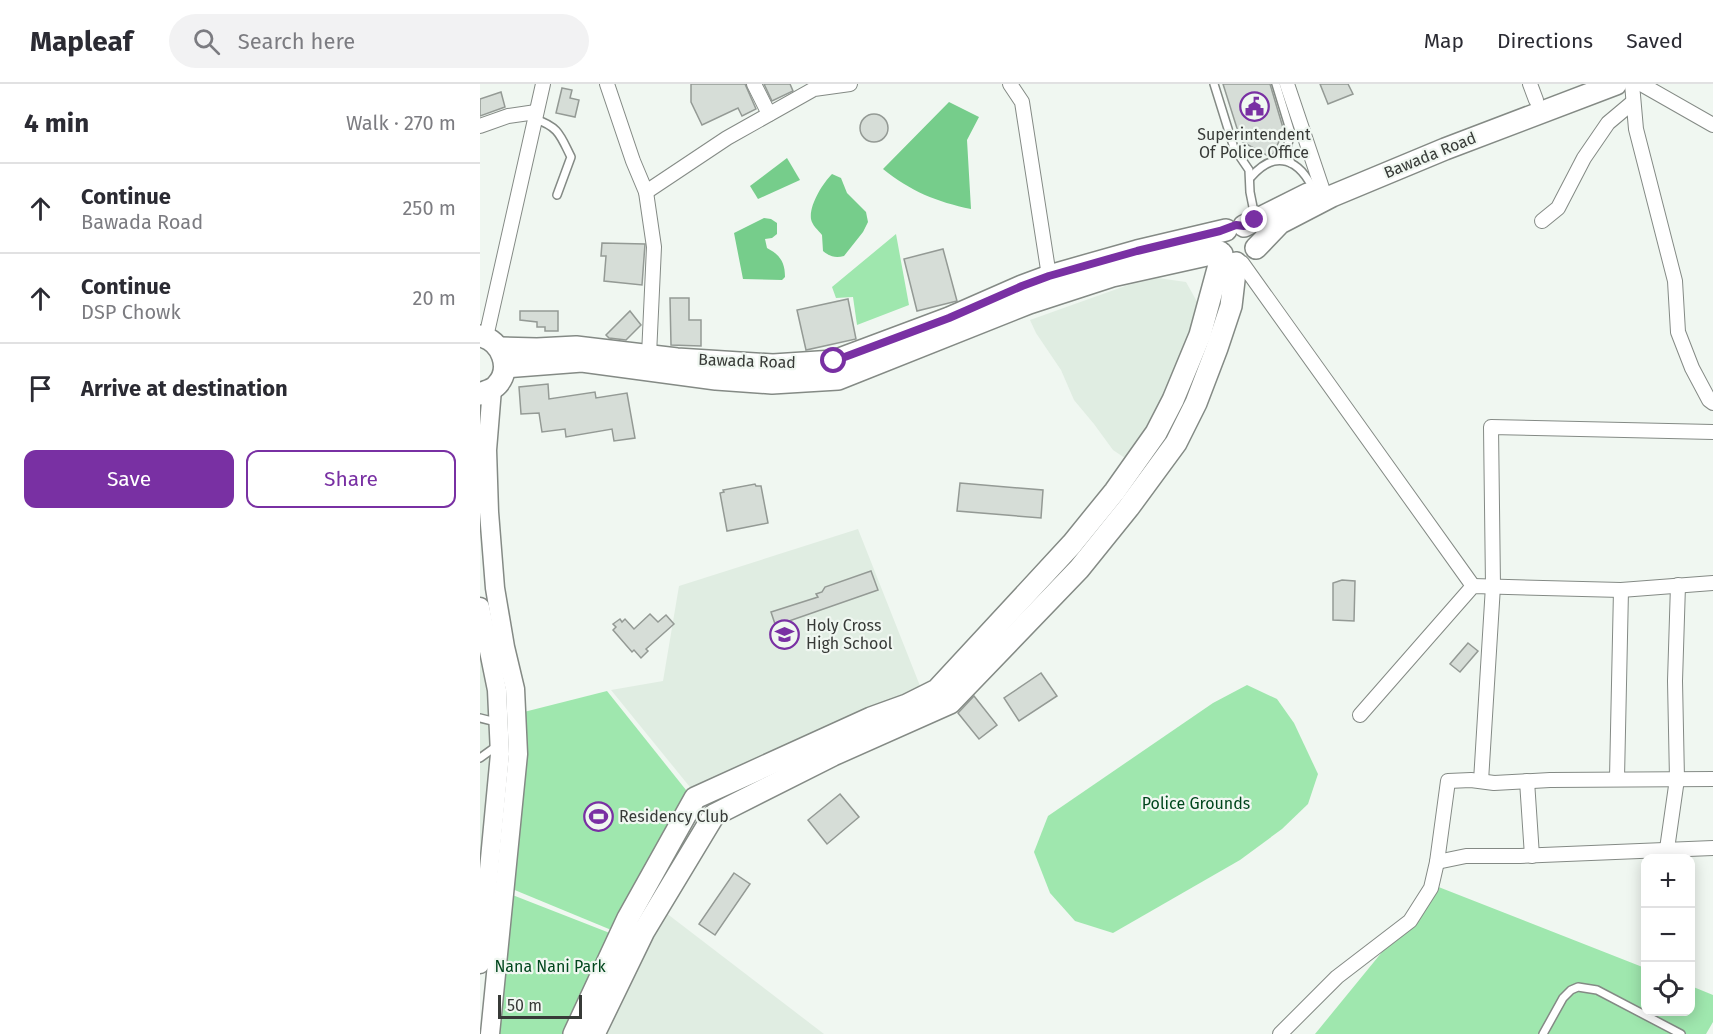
<!DOCTYPE html>
<html lang="en">
<head>
<meta charset="utf-8">
<style>
	:root { --surface:#fff; --page:#f2f2f3; --text:#2b2b33; --muted:#7c7c81; --line:#e1e1e2; --accent:#7930a3 }
	body { margin:0; font-family:"Fira Sans",sans-serif; background:var(--page); color:var(--text) }
	.controls { position:absolute; right:18px; bottom:18px; display:grid; overflow:hidden; border-radius:12px; box-shadow:0 3px 15px #0003 }
	.controls button { width:54px; height:54px; display:grid; place-items:center; padding:0; border:0; border-bottom:2px solid var(--line); background:var(--surface); color:var(--text); font:30px sans-serif }
	.scale { position:absolute; left:18px; bottom:15px; width:84px; box-sizing:border-box; padding-left:6px; border:3px solid #373a37; border-top:0; font-size:16px; line-height:21px; white-space:nowrap; color:#373a37; -webkit-text-stroke:4px #f0f7f1; paint-order:stroke }
	.stop { position:absolute; width:18px; height:18px; margin:-14px; border:4px solid #7930a3; border-radius:50%; background:#fff }
	.stop.end { background:#7930a3; border-color:#fff; box-shadow:0 2px 6px #0008 }
	.list { margin:0; padding:0; list-style:none }
	h2 { display:flex; justify-content:space-between; align-items:center; height:78px; margin:0; padding:0 24px; font-size:26px }
	h2 small { font-size:20px; font-weight:400; color:var(--muted) }
	.list li { display:grid; grid-template-columns:39px 1fr auto; gap:18px; align-items:center; box-sizing:border-box; height:90px; padding:0 24px; border-top:2px solid var(--line) }
	.list b { display:block; font-size:22px; white-space:nowrap }
	.list p { margin:0; font-size:20px; white-space:nowrap; color:var(--muted) }
	.list em { font-size:20px; font-style:normal; color:var(--muted) }
	.actions { display:flex; gap:12px; padding:18px 24px }
	.actions a { flex:1; padding:14px 0; border:2px solid var(--accent); border-radius:12px; text-align:center; font-size:21px; color:var(--accent) }
	.actions .main { background:var(--accent); color:#fff }
	.icon { flex:none; width:33px; height:33px; fill:none; stroke:currentColor; stroke-width:2; stroke-linecap:round; stroke-linejoin:round }
	.map { position:relative; flex:none; width:1233px; height:950px; overflow:hidden }
	header { display:flex; align-items:center; gap:36px; box-sizing:border-box; height:84px; padding:0 30px; background:var(--surface); border-bottom:2px solid var(--line) }
	header strong { font-size:28px }
	nav { display:flex; gap:33px; margin-inline-start:auto; font-size:21px }
	.search { width:420px; height:54px; background:var(--page); display:flex; align-items:center; gap:15px; box-sizing:border-box; padding:0 21px; border-radius:33px; color:var(--muted); font-size:22px }
	main { display:flex }
	aside { flex:1; background:var(--surface) }
	.map>svg:first-child { display:block }
</style>
</head>
<body>
<header>
<strong>Mapleaf</strong>
<div class="search"><svg class="icon" aria-label="search" viewBox="0 0 24 24"><circle cx="10" cy="10" r="6"/><path d="M15 15l6 6"/></svg>Search here</div>
<nav><a>Map</a><a>Directions</a><a>Saved</a></nav>
</header>
<main>
<aside>
<h2>4 min<small>Walk · 270 m</small></h2>
<ul class="list">
<li><svg class="icon" aria-label="ahead" viewBox="0 0 24 24"><path d="M12 20V5M6 11l6-6 6 6"/></svg><div><b>Continue</b><p>Bawada Road</p></div><em>250 m</em></li>
<li><svg class="icon" aria-label="ahead" viewBox="0 0 24 24"><path d="M12 20V5M6 11l6-6 6 6"/></svg><div><b>Continue</b><p>DSP Chowk</p></div><em>20 m</em></li>
<li><svg class="icon" aria-label="arrive" viewBox="0 0 24 24"><path d="M6 21V4h12l-3 4 3 4H6"/></svg><div><b>Arrive at destination</b></div></li>
</ul>
<div class="actions"><a class="main">Save</a><a>Share</a></div>
</aside>
<div class="map">
<svg width="1233" height="950" viewBox="0 0 1233 950">
	<rect width="100%" height="100%" fill="#f0f7f1"/>
	<!-- built -->
	<g fill="#e0ede2">
		<path d="M 678,194 L 706,198 L 725,232 L 678,333 L 645,374 L 633,366 L 614,340 L 594,316 L 581,286 L 556,249 L 550,236 L 648,201 Z"/>
		<path d="M 378,445 L 444,612 L 218,713 L 131,606 L 183,597 L 199,502 Z"/>
		<path d="M 0,523 L 17,606 L 0,861 Z"/>
		<path d="M 177,822 L 344,950 L 124,950 Z"/>
	</g>
	<!-- green -->
	<g fill="#9fe7ae">
		<path d="M 416,150 L 429,221 L 377,241 L 373,213 L 356,214 L 352,203 Z"/>
		<path d="M 767,601 L 797,615 L 814,639 L 838,690 L 828,720 L 802,745 L 760,776 L 633,849 L 595,837 L 570,809 L 554,768 L 568,732 L 733,619 Z"/>
		<path d="M 127,607 L 214,716 L 141,850 L 25,802 L 36,630 Z"/>
		<path d="M 956,802 L 1165,884 L 1166,928 L 1210,928 L 1211,902 L 1233,911 L 1233,938 L 1226,950 L 835,950 Z"/>
		<path d="M 25,808 L 140,853 L 94,950 L 10,950 Z"/>
	</g>
	<!-- water -->
	<g fill="#76cd8b">
		<path d="M 469,18 L 499,33 L 487,56 L 491,125 C 457,118 430,107 403,85 Z"/>
		<path d="M 307,74 L 320,96 L 278,115 L 270,102 Z"/>
		<path d="M 352,90 L 361,94 L 367,109 L 386,128 L 388,138 L 383,148 L 364,172 C 356,174 350,173 343,167 L 342,151 C 338,146 332,141 331,135 C 329,121 343,99 352,90 Z"/>
		<path d="M 284,134 L 291,135 L 297,139 L 297,150 L 292,154 L 285,155 L 287,164 C 300,171 305,178 305,193 L 302,196 L 263,195 L 254,149 Z"/>
	</g>
	<!-- building -->
	<g fill="#d6ddd7" stroke="#949a95" stroke-width="1.5">
		<path d="M 211,0 L 265,0 L 276,25 L 262,32 L 258,24 L 222,41 L 211,18 Z"/>
		<path d="M 284,0 L 310,0 L 313,7 L 292,17 Z"/>
		<path d="M 743,0 L 790,0 L 804,47 L 793,70 L 788,72 L 761,57 Z"/>
		<path d="M 840,0 L 868,0 L 873,10 L 848,20 Z"/>
		<path d="M 82,4 L 92,6 L 90,14 L 99,16 L 95,33 L 76,29 Z"/>
		<path d="M 21,8 L 25,23 L 0,32 L 0,15 Z"/>
		<circle cx="394" cy="44" r="14"/>
		<path d="M 122,159 L 165,160 L 162,201 L 124,197 L 126,172 L 121,172 Z"/>
		<path d="M 463,165 L 477,217 L 437,227 L 424,175 Z"/>
		<path d="M 190,214 L 209,214 L 209,236 L 221,236 L 221,262 L 191,261 Z"/>
		<path d="M 368,215 L 376,255 L 326,266 L 317,226 Z"/>
		<path d="M 40,227 L 78,227 L 78,247 L 65,247 L 65,243 L 57,243 L 57,238 L 40,236 Z"/>
		<path d="M 150,227 L 161,241 L 146,256 L 129,254 L 126,251 Z"/>
		<path d="M 68,300 L 69,315 L 115,308 L 116,314 L 147,309 L 155,354 L 134,357 L 132,345 L 86,353 L 85,345 L 62,348 L 59,329 L 41,330 L 39,303 Z"/>
		<path d="M 480,399 L 563,406 L 561,434 L 477,427 Z"/>
		<path d="M 275,400 L 276,402 L 281,402 L 288,439 L 247,447 L 240,409 L 244,408 L 243,406 Z"/>
		<path d="M 391,487 L 398,506 L 309,537 L 310,542 L 297,546 L 291,528 L 338,513 L 336,510 L 342,508 L 345,503 Z"/>
		<path d="M 862,496 L 875,497 L 874,537 L 853,536 L 853,499 Z"/>
		<path d="M 170,530 L 178,538 L 186,531 L 194,540 L 166,565 L 168,567 L 161,574 L 154,566 L 152,568 L 133,546 L 136,543 L 133,540 L 140,535 L 142,538 L 145,535 L 154,545 Z"/>
		<path d="M 988,559 L 998,567 L 980,588 L 970,580 Z"/>
		<path d="M 561,589 L 577,612 L 539,637 L 524,614 Z"/>
		<path d="M 494,612 L 517,641 L 499,655 L 478,629 Z"/>
		<path d="M 360,710 L 379,733 L 347,760 L 328,736 Z"/>
		<path d="M 254,789 L 270,800 L 235,851 L 219,840 Z"/>
	</g>
	<g fill="none" stroke-linecap="round" stroke-linejoin="round">
		<defs>
			<g id="lane">
				<path d="M 734,0 L 754,64 L 769,86 L 770,108 L 775,133"/>
				<path d="M 796,0 L 811,49 L 806,67 L 811,79"/>
				<path d="M 55,35 C 79,43 80,51 91,73 L 77,111"/>
				<path d="M 771,93 C 796,64 820,76 834,107"/>
				<path d="M 0,634 L 16,638"/>
				<path d="M 0,674 L 18,661"/>
				<path d="M 1063,950 L 1083,914 L 1091,906 L 1098,903 L 1117,906 L 1201,950"/>
			</g>
			<g id="street">
				<path d="M 127,0 L 153,77 L 166,108 L 174,163 L 169,271"/>
				<path d="M 274,0 L 289,30"/>
				<path d="M 530,0 L 542,18 L 569,192"/>
				<path d="M 807,0 L 842,104"/>
				<path d="M 1050,0 L 1056,16"/>
				<path d="M 1152,0 L 1156,45 L 1195,197 L 1198,248 L 1212,284 L 1229,316 L 1233,319"/>
				<path d="M 1161,0 L 1233,41"/>
				<path d="M 0,42 L 28,32 L 56,28"/>
				<path d="M 166,108 L 247,54 L 334,5 L 370,0"/>
				<path d="M 1062,137 L 1078,124 L 1104,74 L 1128,39 L 1153,18"/>
				<path d="M 762,179 L 993,502"/>
				<path d="M 6,253 L 63,0"/>
				<path d="M 880,631 L 993,502 L 1141,506 L 1233,499"/>
				<path d="M 1137,694 L 1141,506"/>
				<path d="M 1001,697 L 1013,502 L 1011,343 L 1233,348"/>
				<path d="M 1047,697 L 1052,772"/>
				<path d="M 1186,772 L 1197,695 L 1195,597 L 1198,501"/>
				<path d="M 957,778 L 986,772 L 1040,772 L 1233,764"/>
				<path d="M 800,950 L 857,893 L 930,837 L 951,804 L 957,778 L 968,697 L 991,696 L 1014,699 L 1070,696 L 1233,695"/>
			</g>
			<g id="secondary">
				<path d="M 0,523 L 17,606 L 20,670 L 0,880"/>
				<path d="M 10,950 L 38,670 L 35,605 L 25,563 L 15,504 L 9,428 L 7,366 L 12,305"/>
			</g>
			<g id="primary">
				<path d="M 764,142 L 828,110"/>
				<path d="M 776,164 L 800,139 L 852,112 L 965,65 L 1136,0"/>
				<path d="M 0,252 C 21,256 33,284 17,301 C 13,306 6,307 0,310"/>
				<path d="M 20,264 L 57,265 L 96,263 L 197,275 L 293,281 L 354,277 L 469,234 L 542,202 L 569,192 L 657,167 L 746,146"/>
				<path d="M 25,283 L 102,277 L 236,295 L 292,299 L 358,295 L 549,219 L 632,192 L 740,168"/>
				<path d="M 94,950 L 148,834 L 215,714 L 391,634 L 427,621 L 457,606 L 592,460 L 635,407 L 676,349 L 693,316 L 720,251 L 742,170"/>
				<path d="M 114,950 L 164,847 L 234,731 L 353,671 L 470,619 L 599,485 L 649,423 L 696,359 L 716,319 L 737,264 L 751,222 L 756,179"/>
			</g>
		</defs>
		<!-- lane casing -->
		<use href="#lane" stroke="#848a85" stroke-width="10"/>
		<!-- street casing -->
		<use href="#street" stroke="#848a85" stroke-width="16"/>
		<!-- secondary casing -->
		<use href="#secondary" stroke="#848a85" stroke-width="21"/>
		<!-- primary casing -->
		<use href="#primary" stroke="#848a85" stroke-width="24"/>
		<!-- lane -->
		<use href="#lane" stroke="#fff" stroke-width="7"/>
		<!-- street -->
		<use href="#street" stroke="#fff" stroke-width="14"/>
		<!-- secondary -->
		<use href="#secondary" stroke="#fff" stroke-width="18"/>
		<!-- primary -->
		<use href="#primary" stroke="#fff" stroke-width="21"/>
	</g>
	<g fill="none" stroke-linecap="round" stroke-linejoin="round">
		<!-- route -->
		<path stroke="#7930a3" stroke-width="8" d="M 354,277 L 469,234 L 542,202 L 569,192 L 657,167 L 740,147 L 756,141 L 764,142 L 775,136"/>
	</g>
	<!-- icons -->
	<defs>
		<symbol id="civic-ring" viewBox="-11 -11 22 22"><circle r="9.5" fill="#f0f7f1" stroke="#7930a3" stroke-width="1.5"/><path d="M-.6-6.5H3V-4.5H.6V-3L4-1V1h2V6H-6V1h2V-1L-.6-3ZM-1.2 2.5V6h2.4V2.5Z" fill="#7930a3"/></symbol>
		<symbol id="school-ring" viewBox="-11 -11 22 22"><circle r="9.5" fill="#f0f7f1" stroke="#7930a3" stroke-width="1.5"/><path d="M0-5L7-2L0 1L-7-2ZM-4 1L0 2.5L4 1V4Q0 6-4 4Z" fill="#7930a3"/></symbol>
		<symbol id="stadium-ring" viewBox="-11 -11 22 22"><circle r="9.5" fill="#f0f7f1" stroke="#7930a3" stroke-width="1.5"/><path d="M0-5a6.5 5 0 1 0 0 10a6.5 5 0 1 0 0-10ZM-3.5-1.8h7v3.6h-7Z" fill="#7930a3"/></symbol>
	</defs>
	<g fill-rule="evenodd">
		<use href="#civic-ring" x="758" y="6" width="33" height="33"/>
		<use href="#school-ring" x="288" y="534" width="33" height="33"/>
		<use href="#stadium-ring" x="102" y="716" width="33" height="33"/>
	</g>
	<g text-anchor="middle" dominant-baseline="central" stroke-width="4.5" stroke-linejoin="round" paint-order="stroke">
		<!-- poi labels -->
		<g font-size="16" fill="#373a37" stroke="#f0f7f1" text-anchor="start">
			<text x="774" y="50" text-anchor="middle">Superintendent<tspan x="774" dy="18">Of Police Office</tspan></text>
			<text x="326" y="541">Holy Cross<tspan x="326" dy="18">High School</tspan></text>
			<text x="139" y="732">Residency Club</text>
		</g>
		<!-- street labels -->
		<g font-size="16" fill="#373a37" stroke="#f0f7f1">
			<text transform="translate(950 71) rotate(-22)">Bawada Road</text>
			<text transform="translate(267 277) rotate(2)">Bawada Road</text>
		</g>
		<!-- park labels -->
		<g font-size="16" fill="#00461d" stroke="#f0f7f1">
			<text x="716" y="719">Police Grounds</text>
			<text x="70" y="882">Nana Nani Park</text>
		</g>
	</g>
</svg>
<div class="controls">
<button>+</button>
<button>−</button>
<button><svg class="icon" aria-label="locate" viewBox="0 0 24 24"><circle cx="12" cy="12" r="6"/><path d="M12 2v4M12 18v4M2 12h4M18 12h4"/></svg></button>
</div>
<div class="scale">50 m</div>
<div class="stop" style="left:354px;top:277px"></div>
<div class="stop end" style="left:775px;top:136px"></div>
</div>
</main>
</body>
</html>
